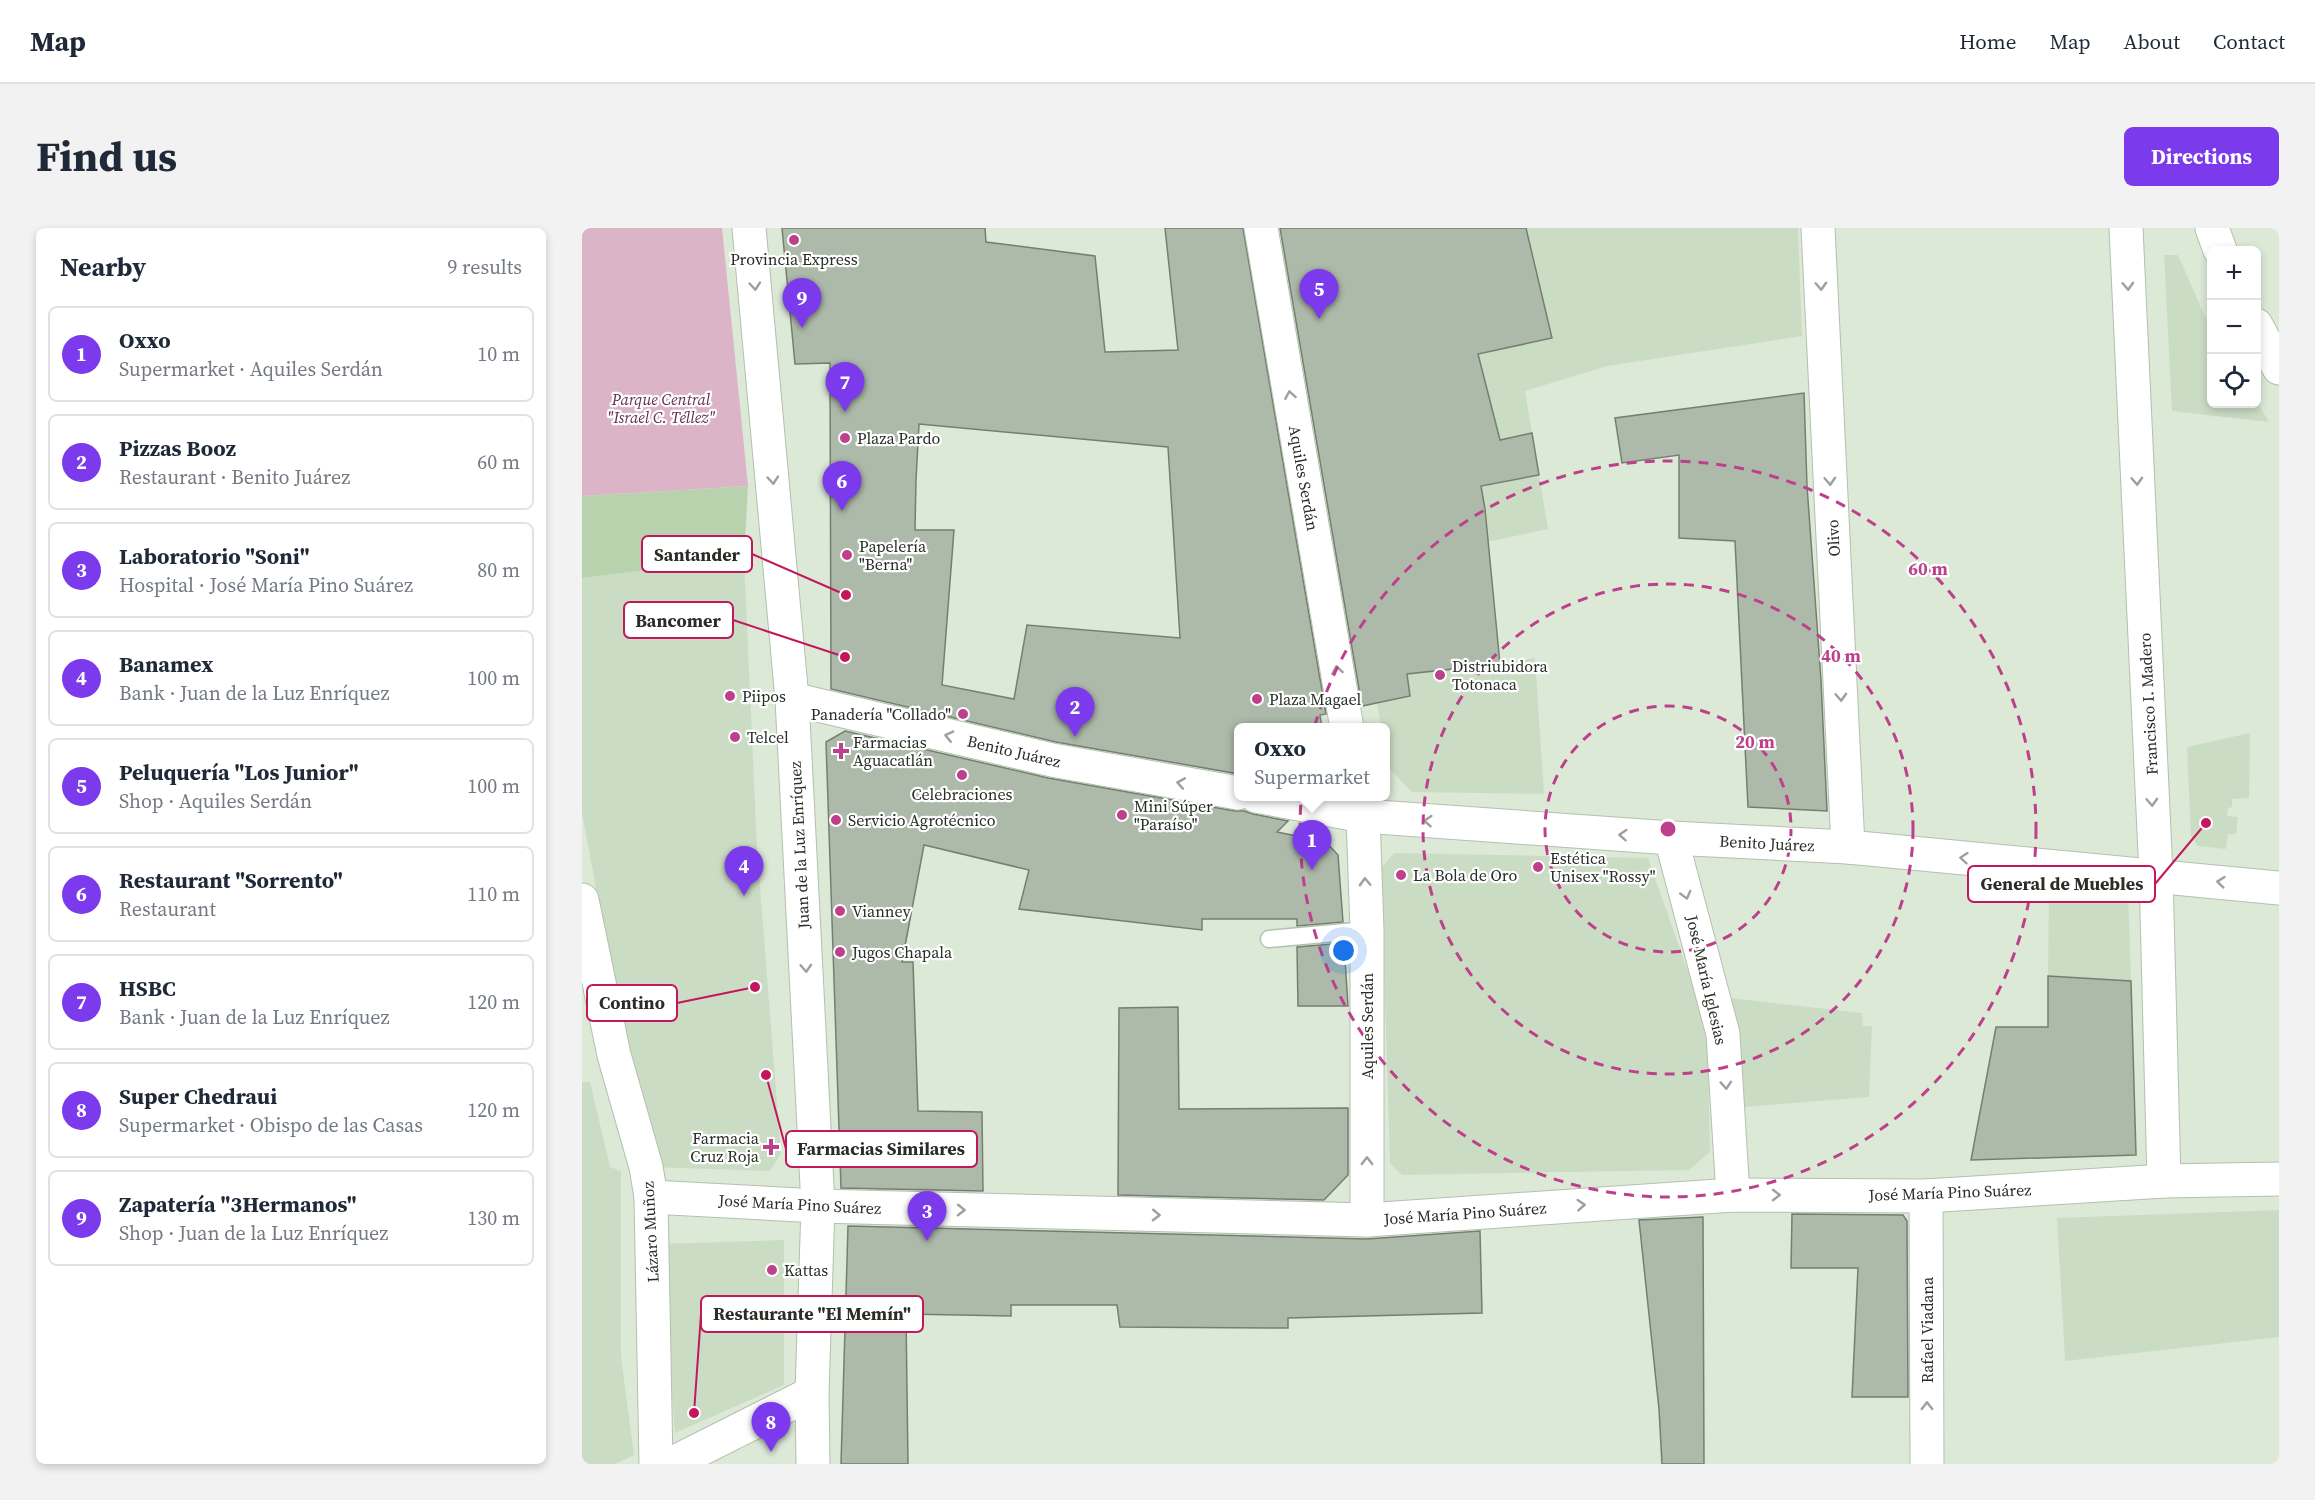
<!DOCTYPE html>
<html lang="en">
<head>
<meta charset="utf-8">
<style>
	:root { --surface:#fff; --page:#f2f2f3; --text:#1f2937; --muted:#747a83; --line:#e0e1e3; --accent:#7c3aed }
	body { margin:0; font-family:"Source Serif 4",serif; background:var(--page); color:var(--text) }
	.controls { position:absolute; right:18px; top:18px; display:grid; overflow:hidden; border-radius:9px; box-shadow:0 3px 9px #0003 }
	.controls button { width:54px; height:54px; display:grid; place-items:center; padding:0; border:0; border-bottom:2px solid var(--line); background:var(--surface); color:var(--text); font:30px sans-serif }
	.you { position:absolute; left:762px; top:723px; width:21px; height:21px; margin:-15px; border:4px solid #fff; border-radius:50%; background:#1a73e8; box-shadow:0 0 0 9px #1a73e833 }
	.badge { display:grid; place-items:center; width:39px; height:39px; border-radius:50%; background:var(--accent); color:#fff; font-size:20px; font-weight:700 }
	.pin { position:absolute; translate:-50% -50px; filter:drop-shadow(0 2px 3px #0008) }
	.pin::after { content:''; position:absolute; top:32px; width:21px; height:18px; background:inherit; clip-path:polygon(0 0,100% 0,50% 100%) }
	.popup { position:absolute; left:652px; top:495px; width:156px; height:78px; box-sizing:border-box; display:grid; place-content:center; border-radius:9px; background:var(--surface); filter:drop-shadow(0 2px 4px #0005); font-size:20px; white-space:nowrap; color:var(--muted) }
	.popup b { font-size:22px; color:var(--text) }
	.popup::after { content:''; position:absolute; left:50%; top:100%; margin-left:-12px; border:12px solid transparent; border-top-color:var(--surface) }
	.list { margin:0; padding:0; list-style:none }
	h2 { display:flex; justify-content:space-between; align-items:center; height:78px; margin:0; padding:0 24px; font-size:26px }
	h2 small { font-size:20px; font-weight:400; color:var(--muted) }
	.list li { display:grid; grid-template-columns:39px 1fr auto; gap:18px; align-items:center; box-sizing:border-box; height:96px; margin:0 12px 12px; padding:0 12px; border:2px solid var(--line); border-radius:9px }
	.list b { display:block; font-size:22px; white-space:nowrap }
	.list p { margin:0; font-size:20px; white-space:nowrap; color:var(--muted) }
	.list em { font-size:20px; font-style:normal; color:var(--muted) }
	.icon { flex:none; width:33px; height:33px; fill:none; stroke:currentColor; stroke-width:2; stroke-linecap:round; stroke-linejoin:round }
	.map { position:relative; flex:none; width:1697px; height:1236px; overflow:hidden; border-radius:9px }
	header { display:flex; align-items:center; gap:36px; box-sizing:border-box; height:84px; padding:0 30px; background:var(--surface); border-bottom:2px solid var(--line) }
	header strong { font-size:28px }
	nav { display:flex; gap:33px; margin-inline-start:auto; font-size:21px }
	.intro { display:flex; align-items:center; justify-content:space-between; box-sizing:border-box; height:144px; padding:0 36px }
	h1 { margin:0; font-size:42px }
	.button { padding:15px 27px; border-radius:9px; background:var(--accent); color:#fff; font-size:21px; font-weight:700 }
	main { display:flex; gap:36px; padding:0 36px }
	aside { flex:1; background:var(--surface); border-radius:9px; box-shadow:0 3px 9px #0003 }
	.map>svg:first-child { display:block }
</style>
</head>
<body>
<header>
<strong>Map</strong>
<nav><a>Home</a><a>Map</a><a>About</a><a>Contact</a></nav>
</header>
<div class="intro"><h1>Find us</h1><a class="button">Directions</a></div>
<main>
<aside>
<h2>Nearby<small>9 results</small></h2>
<ul class="list">
<li><span class="badge">1</span><div><b>Oxxo</b><p>Supermarket · Aquiles Serdán</p></div><em>10 m</em></li>
<li><span class="badge">2</span><div><b>Pizzas Booz</b><p>Restaurant · Benito Juárez</p></div><em>60 m</em></li>
<li><span class="badge">3</span><div><b>Laboratorio &quot;Soni&quot;</b><p>Hospital · José María Pino Suárez</p></div><em>80 m</em></li>
<li><span class="badge">4</span><div><b>Banamex</b><p>Bank · Juan de la Luz Enríquez</p></div><em>100 m</em></li>
<li><span class="badge">5</span><div><b>Peluquería &quot;Los Junior&quot;</b><p>Shop · Aquiles Serdán</p></div><em>100 m</em></li>
<li><span class="badge">6</span><div><b>Restaurant &quot;Sorrento&quot;</b><p>Restaurant</p></div><em>110 m</em></li>
<li><span class="badge">7</span><div><b>HSBC</b><p>Bank · Juan de la Luz Enríquez</p></div><em>120 m</em></li>
<li><span class="badge">8</span><div><b>Super Chedraui</b><p>Supermarket · Obispo de las Casas</p></div><em>120 m</em></li>
<li><span class="badge">9</span><div><b>Zapatería &quot;3Hermanos&quot;</b><p>Shop · Juan de la Luz Enríquez</p></div><em>130 m</em></li>
</ul>
</aside>
<div class="map">
<svg width="1697" height="1236" viewBox="0 0 1697 1236">
	<rect width="100%" height="100%" fill="#dce9d7"/>
	<!-- built -->
	<g fill="#cbdcc4">
		<path d="M 712,0 L 1216,0 L 1220,108 L 1025,138 L 943,163 L 966,301 L 905,314 L 918,436 L 953,430 L 962,566 L 830,564 L 806,539 L 804,500 L 799,499 Z"/>
		<path d="M 1582,27 L 1596,27 L 1629,102 L 1630,176 L 1675,174 L 1687,194 L 1590,183 Z"/>
		<path d="M 162,330 L 175,620 L 199,926 L 188,943 L 66,939 L 0,585 L 0,350 Z"/>
		<path d="M 1668,505 L 1667,570 L 1650,571 L 1650,579 L 1646,580 L 1645,588 L 1656,589 L 1654,606 L 1646,606 L 1644,621 L 1616,618 L 1609,608 L 1605,519 Z"/>
		<path d="M 812,625 L 1066,630 L 1125,798 L 1128,924 L 1107,942 L 820,947 L 808,935 L 799,640 Z"/>
		<path d="M 1467,657 L 1546,663 L 1549,753 L 1466,748 Z"/>
		<path d="M 1148,770 L 1280,785 L 1281,798 L 1290,798 L 1287,869 L 1162,879 Z"/>
		<path d="M 0,854 L 8,854 L 28,939 L 39,943 L 39,1129 L 52,1227 L 33,1236 L 0,1236 Z"/>
		<path d="M 1697,982 L 1697,1109 L 1483,1133 L 1475,990 Z"/>
		<path d="M 202,1012 L 202,1157 L 93,1205 L 78,1016 Z"/>
	</g>
	<!-- green -->
	<path fill="#dcb4c7" d="M 0,0 L 140,0 L 166,258 L 0,268 Z"/>
	<!-- water -->
	<path fill="#b8d2ae" d="M 166,258 L 162,330 L 0,350 L 0,268 Z"/>
	<!-- building -->
	<g fill="#adb9a9" stroke="#747f70" stroke-width="1.5" fill-rule="evenodd">
		<path d="M 200,0 L 403,0 L 404,14 L 513,28 L 523,124 L 596,122 L 583,0 L 661,0 L 744,486 L 738,487 L 740,500 L 657,500 L 657,546 L 474,514 L 249,461 L 248,135 L 213,136 ZM 337,196 L 586,219 L 598,410 L 445,397 L 432,471 L 360,457 L 372,302 L 333,302 L 334,252 Z"/>
		<path d="M 698,0 L 944,0 L 970,110 L 896,126 L 918,212 L 950,205 L 957,247 L 899,258 L 903,281 L 918,436 L 825,446 L 828,468 L 780,478 Z"/>
		<path d="M 1222,165 L 1225,258 L 1239,452 L 1245,583 L 1166,579 L 1153,313 L 1097,310 L 1097,227 L 1040,235 L 1033,190 Z"/>
		<path d="M 263,503 L 466,550 L 653,583 L 662,583 L 671,586 L 706,593 L 695,604 L 744,614 L 756,627 L 761,694 L 715,698 L 715,691 L 620,691 L 620,702 L 437,681 L 447,642 L 342,617 L 320,734 L 331,734 L 336,883 L 400,884 L 401,963 L 259,960 L 244,514 Z"/>
		<path d="M 762,715 L 766,778 L 716,778 L 715,719 Z"/>
		<path d="M 1466,748 L 1549,753 L 1554,927 L 1389,932 L 1414,799 L 1466,799 Z"/>
		<path d="M 596,779 L 597,881 L 766,880 L 766,947 L 742,972 L 536,967 L 537,780 Z"/>
		<path d="M 1210,986 L 1321,987 L 1325,993 L 1326,1169 L 1270,1169 L 1276,1040 L 1209,1040 Z"/>
		<path d="M 1121,989 L 1122,1236 L 1080,1236 L 1077,1181 L 1057,992 Z"/>
		<path d="M 266,998 L 785,1011 L 898,1003 L 900,1085 L 706,1090 L 706,1100 L 538,1099 L 535,1077 L 429,1077 L 429,1088 L 324,1086 L 326,1236 L 259,1236 Z"/>
	</g>
	<g fill="none" stroke-linecap="round" stroke-linejoin="round">
		<defs>
			<path id="service" d="M 687,711 L 785,702"/>
			<g id="minor">
				<path d="M 679,0 L 765,500"/>
				<path d="M 1236,0 L 1266,619"/>
				<path d="M 1544,0 L 1574,647 L 1582,953"/>
				<path d="M 777,568 L 781,588 L 785,702 L 785,992"/>
				<path d="M 1089,610 L 1141,806 L 1151,967"/>
				<path d="M 0,672 L 32,827 L 64,939 L 69,969 L 74,1236"/>
				<path d="M 1344,968 L 1345,1236"/>
				<path d="M 69,969 L 236,978 L 785,992 L 1151,967 L 1344,968 L 1582,953 L 1697,951"/>
			</g>
			<g id="tertiary">
				<path d="M 167,0 L 210,471 L 236,978 L 230,1165 L 231,1236"/>
				<path d="M 210,471 L 470,532 L 656,565"/>
				<path d="M 674,568 L 781,588 L 1089,610 L 1266,619 L 1697,660"/>
				<path d="M 89,1236 L 230,1165"/>
			</g>
			<g id="primary">
				<path d="M 1630,0 L 1638,22"/>
				<path d="M 1674,97 L 1697,140"/>
			</g>
		</defs>
		<!-- service casing -->
		<use href="#service" stroke="#b4c0af" stroke-width="19"/>
		<!-- minor casing -->
		<use href="#minor" stroke="#b4c0af" stroke-width="35"/>
		<!-- tertiary casing -->
		<use href="#tertiary" stroke="#b4c0af" stroke-width="35"/>
		<!-- primary casing -->
		<use href="#primary" stroke="#b4c0af" stroke-width="35"/>
		<!-- service -->
		<use href="#service" stroke="#fff" stroke-width="16"/>
		<!-- minor -->
		<use href="#minor" stroke="#fff" stroke-width="33"/>
		<!-- tertiary -->
		<use href="#tertiary" stroke="#fff" stroke-width="33"/>
		<!-- primary -->
		<use href="#primary" stroke="#fff" stroke-width="33"/>
	</g>
	<!-- one-way arrows -->
	<defs><path id="oneway-chevron" d="M-2-3.5L2.5 0L-2 3.5" fill="none" stroke-width="1.6" stroke-linecap="round" stroke-linejoin="round" transform="scale(1.5)"/></defs>
	<g stroke="#9ea09d">
		<use href="#oneway-chevron" transform="translate(173 58) rotate(85)"/>
		<use href="#oneway-chevron" transform="translate(1239 58) rotate(87)"/>
		<use href="#oneway-chevron" transform="translate(1546 58) rotate(87)"/>
		<use href="#oneway-chevron" transform="translate(708 167) rotate(-100)"/>
		<use href="#oneway-chevron" transform="translate(191 252) rotate(85)"/>
		<use href="#oneway-chevron" transform="translate(1248 253) rotate(87)"/>
		<use href="#oneway-chevron" transform="translate(1555 253) rotate(87)"/>
		<use href="#oneway-chevron" transform="translate(755 442) rotate(-100)"/>
		<use href="#oneway-chevron" transform="translate(1259 469) rotate(87)"/>
		<use href="#oneway-chevron" transform="translate(367 508) rotate(-167)"/>
		<use href="#oneway-chevron" transform="translate(599 555) rotate(-170)"/>
		<use href="#oneway-chevron" transform="translate(1570 574) rotate(87)"/>
		<use href="#oneway-chevron" transform="translate(846 593) rotate(-176)"/>
		<use href="#oneway-chevron" transform="translate(1041 607) rotate(-176)"/>
		<use href="#oneway-chevron" transform="translate(1382 630) rotate(-175)"/>
		<use href="#oneway-chevron" transform="translate(783 654) rotate(-92)"/>
		<use href="#oneway-chevron" transform="translate(1639 654) rotate(-174)"/>
		<use href="#oneway-chevron" transform="translate(1104 667) rotate(75)"/>
		<use href="#oneway-chevron" transform="translate(224 740) rotate(87)"/>
		<use href="#oneway-chevron" transform="translate(1144 857) rotate(86)"/>
		<use href="#oneway-chevron" transform="translate(785 933) rotate(-90)"/>
		<use href="#oneway-chevron" transform="translate(1194 967)"/>
		<use href="#oneway-chevron" transform="translate(999 977) rotate(-4)"/>
		<use href="#oneway-chevron" transform="translate(379 982) rotate(1)"/>
		<use href="#oneway-chevron" transform="translate(574 987) rotate(1)"/>
		<use href="#oneway-chevron" transform="translate(1345 1178) rotate(-90)"/>
	</g>
	<!-- distance rings -->
	<g fill="none" stroke="#be3f8b" stroke-width="3" stroke-dasharray="10 8">
		<circle cx="1086" cy="601" r="123"/>
		<circle cx="1086" cy="601" r="245"/>
		<circle cx="1086" cy="601" r="368"/>
	</g>
	<!-- markers -->
	<g fill="#be3f8b" stroke="#fff" stroke-width="2">
		<circle cx="212" cy="12" r="6"/>
		<circle cx="263" cy="210" r="6"/>
		<circle cx="265" cy="327" r="6"/>
		<circle cx="858" cy="447" r="6"/>
		<circle cx="148" cy="468" r="6"/>
		<circle cx="675" cy="471" r="6"/>
		<circle cx="381" cy="486" r="6"/>
		<circle cx="153" cy="509" r="6"/>
		<path d="M256 514h6v6h6v6h-6v6h-6v-6h-6v-6h6z"/>
		<circle cx="380" cy="547" r="6"/>
		<circle cx="540" cy="587" r="6"/>
		<circle cx="254" cy="592" r="6"/>
		<circle cx="956" cy="639" r="6"/>
		<circle cx="819" cy="647" r="6"/>
		<circle cx="258" cy="683" r="6"/>
		<circle cx="258" cy="724" r="6"/>
		<path d="M186 910h6v6h6v6h-6v6h-6v-6h-6v-6h6z"/>
		<circle cx="190" cy="1042" r="6"/>
	</g>
	<g text-anchor="middle" dominant-baseline="central" stroke-width="4.5" stroke-linejoin="round" paint-order="stroke">
		<!-- poi labels -->
		<g font-size="16" fill="#282d26" stroke="#fff" text-anchor="start">
			<text x="212" y="31" text-anchor="middle">Provincia Express</text>
			<text x="275" y="210">Plaza Pardo</text>
			<text x="277" y="318">Papelería<tspan x="277" dy="18">"Berna"</tspan></text>
			<text x="870" y="438">Distriubidora<tspan x="870" dy="18">Totonaca</tspan></text>
			<text x="160" y="468">Piipos</text>
			<text x="687" y="471">Plaza Magael</text>
			<text x="369" y="486" text-anchor="end">Panadería "Collado"</text>
			<text x="165" y="509">Telcel</text>
			<text x="271" y="514">Farmacias<tspan x="271" dy="18">Aguacatlán</tspan></text>
			<text x="380" y="566" text-anchor="middle">Celebraciones</text>
			<text x="552" y="578">Mini Súper<tspan x="552" dy="18">"Paraíso"</tspan></text>
			<text x="266" y="592">Servicio Agrotécnico</text>
			<text x="968" y="630">Estética<tspan x="968" dy="18">Unisex "Rossy"</tspan></text>
			<text x="831" y="647">La Bola de Oro</text>
			<text x="270" y="683">Vianney</text>
			<text x="270" y="724">Jugos Chapala</text>
			<text x="177" y="910" text-anchor="end">Farmacia<tspan x="177" dy="18">Cruz Roja</tspan></text>
			<text x="202" y="1042">Kattas</text>
		</g>
		<!-- park labels -->
		<g font-size="16" font-style="italic" fill="#652f4d" stroke="#fff">
			<text x="79" y="171">Parque Central<tspan x="79" dy="18">"Israel C. Téllez"</tspan></text>
		</g>
		<!-- street labels -->
		<g font-size="16" fill="#282d26" stroke="#fff">
			<text transform="translate(722 250) rotate(80)">Aquiles Serdán</text>
			<text transform="translate(1251 310) rotate(-93)">Olivo</text>
			<text transform="translate(1566 476) rotate(-93)">Francisco I. Madero</text>
			<text transform="translate(432 523) rotate(13)">Benito Juárez</text>
			<text transform="translate(1185 615) rotate(3)">Benito Juárez</text>
			<text transform="translate(217 617) rotate(-93)">Juan de la Luz Enríquez</text>
			<text transform="translate(1125 752) rotate(77)">José María Iglesias</text>
			<text transform="translate(785 798) rotate(-90)">Aquiles Serdán</text>
			<text transform="translate(1368 964) rotate(-2)">José María Pino Suárez</text>
			<text transform="translate(218 976) rotate(3)">José María Pino Suárez</text>
			<text transform="translate(883 985) rotate(-4)">José María Pino Suárez</text>
			<text transform="translate(68 1004) rotate(-93)">Lázaro Muñoz</text>
			<text transform="translate(1345 1102) rotate(-90)">Rafael Viadana</text>
		</g>
	</g>
	<circle cx="1086" cy="601" r="9" fill="#be3f8b" stroke="#fff" stroke-width="3"/>
	<g font-size="18" text-anchor="middle" font-weight="bold" fill="#be3f8b" stroke="#fff" stroke-width="4.5" stroke-linejoin="round" paint-order="stroke">
		<text x="1346" y="347">60 m</text>
		<text x="1259" y="434">40 m</text>
		<text x="1173" y="520">20 m</text>
	</g>
	<!-- callouts -->
	<path fill="none" stroke="#c2185b" stroke-width="2" d="M264 367L170 326M263 429L151 392M1624 595L1573 656M173 759L95 775M184 847L204 921M112 1185L119 1086"/>
	<g fill="#c2185b" stroke="#fff" stroke-width="2">
		<circle cx="264" cy="367" r="6"/>
		<circle cx="263" cy="429" r="6"/>
		<circle cx="1624" cy="595" r="6"/>
		<circle cx="173" cy="759" r="6"/>
		<circle cx="184" cy="847" r="6"/>
		<circle cx="112" cy="1185" r="6"/>
	</g>
	<g fill="#fff" stroke="#c2185b" stroke-width="2">
		<rect x="60" y="308" width="110" height="36" rx="6"/>
		<rect x="42" y="374" width="109" height="36" rx="6"/>
		<rect x="1386" y="638" width="187" height="36" rx="6"/>
		<rect x="5" y="757" width="90" height="36" rx="6"/>
		<rect x="204" y="903" width="191" height="36" rx="6"/>
		<rect x="119" y="1068" width="222" height="36" rx="6"/>
	</g>
	<g font-size="18" text-anchor="middle" font-weight="bold" fill="#282d26">
		<text x="115" y="333">Santander</text>
		<text x="96" y="399">Bancomer</text>
		<text x="1480" y="662">General de Muebles</text>
		<text x="50" y="781">Contino</text>
		<text x="299" y="927">Farmacias Similares</text>
		<text x="230" y="1092">Restaurante "El Memín"</text>
	</g>
</svg>
<div class="controls">
<button>+</button>
<button>−</button>
<button><svg class="icon" aria-label="locate" viewBox="0 0 24 24"><circle cx="12" cy="12" r="6"/><path d="M12 2v4M12 18v4M2 12h4M18 12h4"/></svg></button>
</div>
<div class="you"></div>
<div class="pin badge" style="left:730px;top:642px">1</div>
<div class="popup"><b>Oxxo</b>Supermarket</div>
<div class="pin badge" style="left:493px;top:509px">2</div>
<div class="pin badge" style="left:345px;top:1013px">3</div>
<div class="pin badge" style="left:162px;top:668px">4</div>
<div class="pin badge" style="left:737px;top:91px">5</div>
<div class="pin badge" style="left:260px;top:283px">6</div>
<div class="pin badge" style="left:263px;top:184px">7</div>
<div class="pin badge" style="left:189px;top:1224px">8</div>
<div class="pin badge" style="left:220px;top:100px">9</div>
</div>
</main>
</body>
</html>
